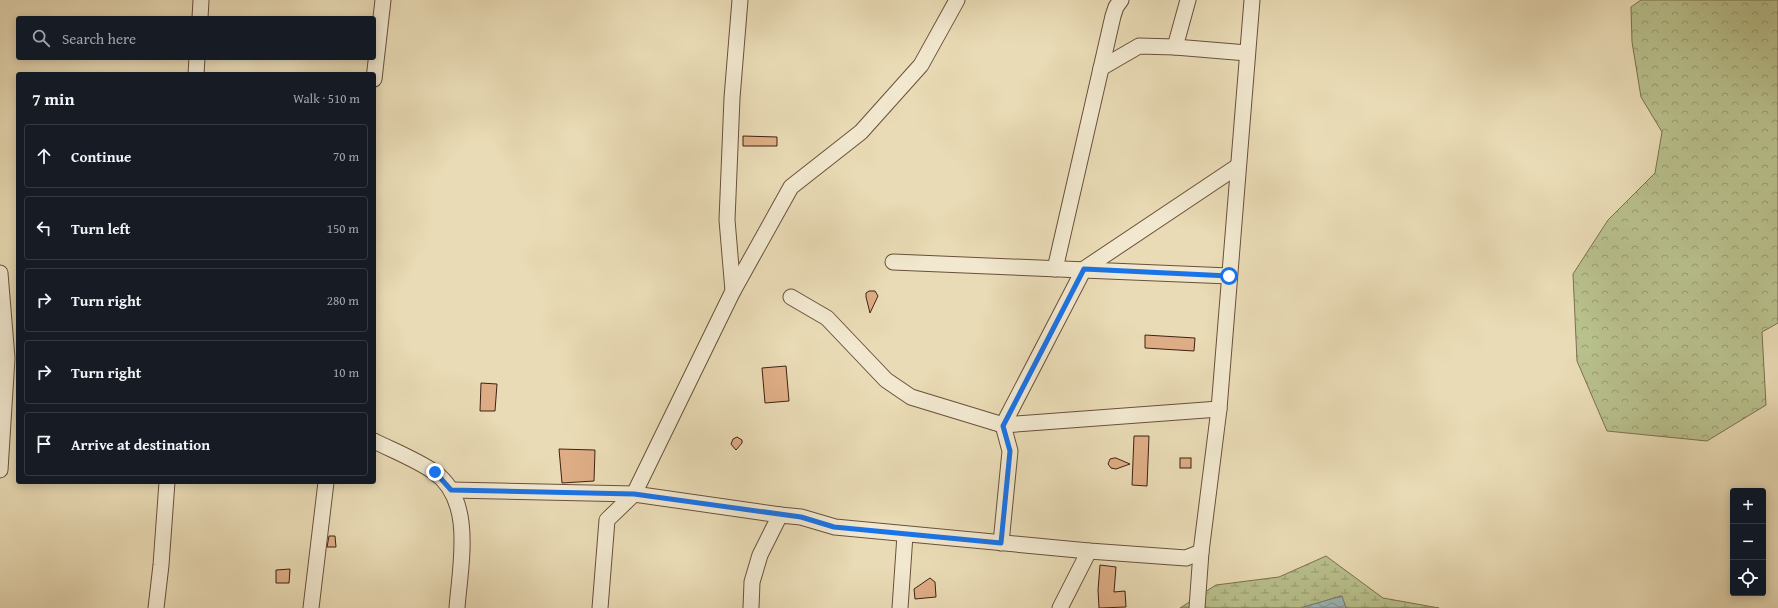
<!DOCTYPE html>
<html lang="en">
<head>
<meta charset="utf-8">
<style>
	:root { --surface:#171b24; --page:#242831; --text:#f1f3f6; --muted:#9ea1a6; --line:#363941 }
	body { margin:0; font-family:"Gentium Book Plus",serif; background:var(--page); color:var(--text) }
	.controls { position:absolute; right:12px; bottom:12px; display:grid; overflow:hidden; border-radius:4px; box-shadow:0 2px 10px #0003 }
	.controls button { width:36px; height:36px; display:grid; place-items:center; padding:0; border:0; border-bottom:1px solid var(--line); background:var(--surface); color:var(--text); font:20px sans-serif }
	.stop { position:absolute; width:12px; height:12px; margin:-9px; border:3px solid #1a73e8; border-radius:50%; background:#fff }
	.stop.end { background:#1a73e8; border-color:#fff; box-shadow:0 1px 4px #0008 }
	.list { margin:0; padding:0; list-style:none }
	h2 { display:flex; justify-content:space-between; align-items:center; height:52px; margin:0; padding:0 16px; font-size:17px }
	h2 small { font-size:13px; font-weight:400; color:var(--muted) }
	.list li { display:grid; grid-template-columns:26px 1fr auto; gap:12px; align-items:center; box-sizing:border-box; height:64px; margin:0 8px 8px; padding:0 8px; border:1px solid var(--line); border-radius:4px }
	.list b { display:block; font-size:15px; white-space:nowrap }
	.list em { font-size:13px; font-style:normal; color:var(--muted) }
	.icon { flex:none; width:22px; height:22px; fill:none; stroke:currentColor; stroke-width:2; stroke-linecap:round; stroke-linejoin:round }
	.map { position:relative; flex:none; width:1778px; height:608px; overflow:hidden }
	.search { position:absolute; background:var(--surface); box-shadow:0 2px 10px #0003; left:16px; top:16px; width:360px; height:44px; display:flex; align-items:center; gap:10px; box-sizing:border-box; padding:0 14px; border-radius:4px; color:var(--muted); font-size:15px }
	.panel { position:absolute; background:var(--surface); box-shadow:0 2px 10px #0003; left:16px; top:72px; width:360px; height:412px; border-radius:4px }
	.map>svg:first-child { display:block }
</style>
</head>
<body>
<div class="map">
<svg width="1778" height="608" viewBox="0 0 1778 608">
	<defs>
		<pattern id="forest-crowns" width="20" height="18" patternUnits="userSpaceOnUse"><rect width="20" height="18" fill="#b8c08c"/><path d="M2 6a3 3 0 1 1 6 0M12 15a3 3 0 1 1 6 0" fill="none" stroke="#979c71"/></pattern>
		<pattern id="wetland-marsh" width="20" height="14" patternUnits="userSpaceOnUse"><rect width="20" height="14" fill="#b8c08c"/><path d="M1 5h8M5 5V1M11 12h8M15 12V8" fill="none" stroke="#979c71"/></pattern>
		<pattern id="water-waves" width="16" height="10" patternUnits="userSpaceOnUse"><rect width="16" height="10" fill="#9db8b9"/><path d="M0 5q4-4 8 0t8 0" fill="none" stroke="#819595"/></pattern>
	</defs>
	<rect width="100%" height="100%" fill="#e9dbb5"/>
	<filter id="stains"><feTurbulence type="fractalNoise" baseFrequency=".005" numOctaves="4"/><feColorMatrix values="0 0 0 0 .2 0 0 0 0 .09 0 0 0 0 .02 0 0 0 .5 -.17"/></filter>
	<radialGradient id="worn" r=".72"><stop offset=".6" stop-color="#630" stop-opacity="0"/><stop offset="1" stop-color="#630" stop-opacity=".3"/></radialGradient>
	<!-- forest -->
	<path fill="url(#forest-crowns)" stroke="#7c704f" d="M 1641,0 L 1778,0 L 1778,323 L 1762,332 L 1766,405 L 1707,441 L 1607,431 L 1577,361 L 1573,274 L 1608,220 L 1655,173 L 1662,132 L 1641,97 L 1632,42 L 1631,7 Z"/>
	<!-- wetland -->
	<path fill="url(#wetland-marsh)" stroke="#7c704f" d="M 1326,556 L 1383,598 L 1439,608 L 1346,608 L 1341,596 L 1302,608 L 1180,608 L 1216,585 L 1279,577 Z"/>
	<!-- water -->
	<path fill="url(#water-waves)" stroke="#777c76" d="M 1342,596 L 1346,608 L 1302,608 L 1303,607 Z"/>
	<!-- building -->
	<g fill="#dead85" stroke="#3f2112">
		<path d="M 743,136 L 777,137 L 777,146 L 743,146 Z"/>
		<path d="M 869,291 L 875,291 L 878,296 L 870,313 L 866,297 L 866,293 Z"/>
		<path d="M 1145,335 L 1195,338 L 1194,351 L 1145,348 Z"/>
		<path d="M 786,366 L 789,401 L 765,403 L 762,368 Z"/>
		<path d="M 481,383 L 497,384 L 495,411 L 480,411 Z"/>
		<path d="M 1134,436 L 1149,436 L 1147,486 L 1132,485 Z"/>
		<path d="M 737,437 L 742,440 L 742,443 L 736,450 L 731,444 L 733,439 Z"/>
		<path d="M 559,449 L 595,450 L 594,481 L 562,483 Z"/>
		<path d="M 1114,458 L 1116,458 L 1130,464 L 1116,469 L 1111,468 L 1108,464 L 1110,459 Z"/>
		<rect x="1180" y="458" width="11" height="10"/>
		<path d="M 329,536 L 335,536 L 336,547 L 327,547 Z"/>
		<path d="M 1100,565 L 1116,567 L 1114,592 L 1125,591 L 1126,607 L 1099,608 L 1098,590 Z"/>
		<path d="M 290,569 L 289,583 L 276,583 L 276,570 Z"/>
		<path d="M 930,578 L 935,582 L 936,597 L 915,599 L 914,589 Z"/>
	</g>
	<g fill="none" stroke-linecap="round" stroke-linejoin="round">
		<defs>
			<g id="minor">
				<path d="M 200,18 L 201,0"/>
				<path d="M 1175,47 L 1188,0"/>
				<path d="M 1101,68 L 1139,46 L 1175,47 L 1247,53"/>
				<path d="M 196,74 L 197,58"/>
				<path d="M 374,79 L 383,0"/>
				<path d="M 893,262 L 1229,276"/>
				<path d="M 1055,269 L 1113,16 L 1116,7 L 1121,0"/>
				<path d="M 0,273 L 7,358 L 0,470"/>
				<path d="M 733,291 L 791,187 L 861,132 L 921,65 L 957,0"/>
				<path d="M 791,297 L 827,318 L 886,380 L 911,397 L 1003,425 L 1219,409"/>
				<path d="M 374,441 C 392,450 419,461 434,472 C 475,500 460,566 457,608"/>
				<path d="M 451,490 L 634,494 L 780,515"/>
				<path d="M 1001,543 L 1010,451 L 1003,425 L 1084,269 L 1238,166"/>
				<path d="M 156,608 L 161,565 L 167,482"/>
				<path d="M 311,608 L 326,482"/>
				<path d="M 600,608 L 607,520 L 634,494 L 733,291 L 727,220 L 732,98 L 740,0"/>
				<path d="M 751,608 L 752,582 L 760,555 L 780,515 L 801,517 L 835,527 L 1089,551 L 1186,558 L 1201,552"/>
				<path d="M 900,608 L 905,535"/>
				<path d="M 1060,608 L 1089,551"/>
				<path d="M 1197,608 L 1201,552 L 1219,409 L 1252,0"/>
			</g>
		</defs>
		<!-- minor casing -->
		<use href="#minor" stroke="#6a503b" stroke-width="17"/>
		<!-- minor -->
		<use href="#minor" stroke="#f1e8cf" stroke-width="15"/>
	</g>
	<g fill="none" stroke-linecap="round" stroke-linejoin="round">
		<!-- route -->
		<path stroke="#1a73e8" stroke-width="5" d="M 435,472 L 451,490 L 634,494 L 801,517 L 834,527 L 1001,543 L 1010,451 L 1003,426 L 1084,269 L 1229,276"/>
	</g>
	<rect width="100%" height="100%" filter="url(#stains)"/>
	<rect width="100%" height="100%" fill="url(#worn)"/>
</svg>
<div class="controls">
<button>+</button>
<button>−</button>
<button><svg class="icon" aria-label="locate" viewBox="0 0 24 24"><circle cx="12" cy="12" r="6"/><path d="M12 2v4M12 18v4M2 12h4M18 12h4"/></svg></button>
</div>
<div class="stop" style="left:1229px;top:276px"></div>
<div class="stop end" style="left:435px;top:472px"></div>
<div class="search"><svg class="icon" aria-label="search" viewBox="0 0 24 24"><circle cx="10" cy="10" r="6"/><path d="M15 15l6 6"/></svg>Search here</div>
<section class="panel">
<h2>7 min<small>Walk · 510 m</small></h2>
<ul class="list">
<li><svg class="icon" aria-label="ahead" viewBox="0 0 24 24"><path d="M12 20V5M6 11l6-6 6 6"/></svg><div><b>Continue</b></div><em>70 m</em></li>
<li><svg class="icon" aria-label="left" viewBox="0 0 24 24"><path d="M17 20v-9H6M10 6l-5 5 5 5"/></svg><div><b>Turn left</b></div><em>150 m</em></li>
<li><svg class="icon" aria-label="right" viewBox="0 0 24 24"><path d="M7 20v-9h11M14 6l5 5-5 5"/></svg><div><b>Turn right</b></div><em>280 m</em></li>
<li><svg class="icon" aria-label="right" viewBox="0 0 24 24"><path d="M7 20v-9h11M14 6l5 5-5 5"/></svg><div><b>Turn right</b></div><em>10 m</em></li>
<li><svg class="icon" aria-label="arrive" viewBox="0 0 24 24"><path d="M6 21V4h12l-3 4 3 4H6"/></svg><div><b>Arrive at destination</b></div></li>
</ul>
</section>
</div>
</body>
</html>
